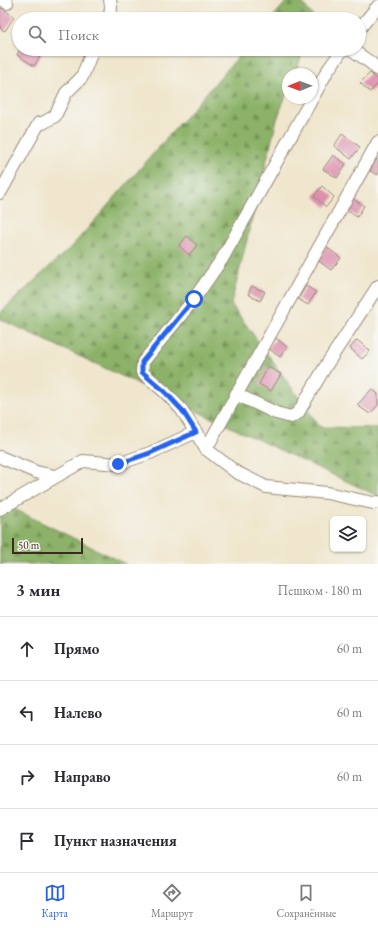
<!DOCTYPE html>
<html lang="ru">
<head>
<meta charset="utf-8">
<style>
	:root { --surface:#fff; --page:#f7f7f7; --text:#2b2b33; --muted:#7c7c81; --line:#e1e1e2; --accent:#2563eb }
	body { margin:0; font-family:"EB Garamond",serif; background:var(--page); color:var(--text) }
	.controls { position:absolute; right:12px; bottom:12px; display:grid; overflow:hidden; border-radius:6px; box-shadow:0 1px 3px #0004 }
	.controls button { width:36px; height:36px; display:grid; place-items:center; padding:0; border:0; border-bottom:1px solid var(--line); background:var(--surface); color:var(--text); font:20px sans-serif }
	.compass { position:absolute; left:282px; top:68px; width:36px; height:36px; border-radius:50%; background:var(--surface); box-shadow:0 1px 3px #0004; rotate:269deg }
	.scale { position:absolute; left:12px; bottom:10px; width:71px; box-sizing:border-box; padding-left:4px; border:2px solid #3b2a1e; border-top:0; font-size:11px; line-height:14px; white-space:nowrap; color:#3b2a1e; -webkit-text-stroke:3px #f6f6f2; paint-order:stroke }
	.stop { position:absolute; width:12px; height:12px; margin:-9px; border:3px solid #2563eb; border-radius:50%; background:#fff }
	.stop.end { background:#2563eb; border-color:#fff; box-shadow:0 1px 4px #0008 }
	.list { margin:0; padding:0; list-style:none }
	h2 { display:flex; justify-content:space-between; align-items:center; height:52px; margin:0; padding:0 16px; font-size:17px }
	h2 small { font-size:13px; font-weight:400; color:var(--muted) }
	.list li { display:grid; grid-template-columns:26px 1fr auto; gap:12px; align-items:center; box-sizing:border-box; height:64px; padding:0 16px; border-top:1px solid var(--line) }
	.list b { display:block; font-size:15px; white-space:nowrap }
	.list em { font-size:13px; font-style:normal; color:var(--muted) }
	.icon { flex:none; width:22px; height:22px; fill:none; stroke:currentColor; stroke-width:2; stroke-linecap:round; stroke-linejoin:round }
	.map { position:relative; flex:none; width:378px; height:564px; overflow:hidden }
	.search { position:absolute; background:var(--surface); box-shadow:0 1px 3px #0004; left:12px; right:12px; top:12px; height:44px; display:flex; align-items:center; gap:10px; box-sizing:border-box; padding:0 14px; border-radius:22px; color:var(--muted); font-size:15px }
	.sheet { height:308px; background:var(--surface) }
	nav { display:flex; justify-content:space-around; align-items:center; box-sizing:border-box; height:56px; border-top:1px solid var(--line); background:var(--surface); font-size:11px; color:var(--muted) }
	nav a { display:grid; justify-items:center; gap:2px }
	nav .on { color:var(--accent) }
	.map>svg:first-child { display:block }
</style>
</head>
<body>
<div class="map">
<svg width="378" height="564" viewBox="0 0 378 564">
	<defs>
		<pattern id="forest-firs" width="22" height="20" patternUnits="userSpaceOnUse"><rect width="22" height="20" fill="#8bb268"/><path d="M5 1l3.5 6h-7zM16 11l3.5 6h-7z" fill="#739155"/></pattern>
	</defs>
	<rect width="100%" height="100%" fill="#f6f6f2"/>
	<filter id="ink" filterUnits="userSpaceOnUse"><feTurbulence type="fractalNoise" baseFrequency=".025" numOctaves="2"/><feDisplacementMap in="SourceGraphic" scale="8" xChannelSelector="R" yChannelSelector="G"/><feConvolveMatrix kernelMatrix="1 2 1 2 8 2 1 2 1" color-interpolation-filters="sRGB"/></filter>
	<filter id="wash" filterUnits="userSpaceOnUse"><feTurbulence type="fractalNoise" baseFrequency=".012" numOctaves="4" result="noise"/><feDisplacementMap in="SourceGraphic" scale="16" xChannelSelector="R" yChannelSelector="G"/><feGaussianBlur stdDeviation="0.9" result="paint"/><feColorMatrix in="noise" values="0 0 0 0 0 0 0 0 0 0 0 0 0 0 0 0 0 1.4 0 .05"/><feComposite in="paint" operator="in"/></filter>
	<g filter="url(#wash)">
		<rect width="100%" height="100%" fill="#f0e6cd"/>
		<!-- forest -->
		<g fill="url(#forest-firs)" stroke="#636e43">
			<path d="M 288,0 L 300,0 L 315,19 L 271,19 Z"/>
			<path d="M 245,49 L 304,49 L 295,74 L 288,74 L 288,90 L 277,119 L 231,304 L 320,427 L 378,428 L 378,496 L 0,319 L 0,313 L 74,244 Z"/>
			<path d="M 0,502 L 126,564 L 0,564 Z"/>
		</g>
		<g id="blocks">
			<!-- building -->
			<g fill="#dd90ad">
				<path d="M 2,8 L 14,17 L 5,31 L 0,28 L 0,10 Z"/>
				<path d="M 20,49 L 35,49 L 42,54 L 34,66 L 17,55 Z"/>
				<path d="M 370,73 L 378,81 L 378,84 L 370,92 L 360,83 Z"/>
				<path d="M 342,134 L 360,147 L 351,159 L 334,146 Z"/>
				<path d="M 333,155 L 346,164 L 337,178 L 323,169 Z"/>
				<path d="M 376,159 L 378,160 L 378,175 L 370,171 Z"/>
				<path d="M 322,186 L 334,197 L 326,207 L 314,196 Z"/>
				<path d="M 352,198 L 364,206 L 357,217 L 345,209 Z"/>
				<path d="M 187,236 L 197,245 L 189,255 L 179,246 Z"/>
				<path d="M 325,246 L 341,258 L 331,270 L 316,259 Z"/>
				<path d="M 252,286 L 265,292 L 260,301 L 248,294 Z"/>
				<path d="M 306,286 L 316,292 L 308,305 L 298,299 Z"/>
				<path d="M 276,338 L 287,347 L 280,357 L 268,348 Z"/>
				<path d="M 357,340 L 370,351 L 362,359 L 350,348 Z"/>
				<path d="M 268,367 L 281,374 L 271,391 L 259,384 Z"/>
				<path d="M 372,389 L 378,394 L 378,405 L 370,414 L 357,405 Z"/>
			</g>
		</g>
	</g>
	<g filter="url(#ink)">
		<use href="#blocks" fill-opacity="0" stroke="#968876" stroke-width="1"/>
		<g fill="none" stroke-linecap="round" stroke-linejoin="round">
			<defs>
				<g id="minor">
					<path d="M 4,0 L 7,3"/>
					<path d="M 108,19 C 111,13 112,7 110,0"/>
					<path d="M 359,29 L 378,6"/>
					<path d="M 343,49 L 328,70 L 222,259 L 194,299 L 143,362 L 142,372 L 165,392 L 182,410 L 206,449 L 236,472 L 266,487 L 327,493 L 373,503 L 378,502"/>
					<path d="M 351,49 L 371,63 L 378,70"/>
					<path d="M 0,193 L 39,123 L 43,123 L 55,116 L 66,93 L 82,77 L 93,49"/>
					<path d="M 236,394 L 276,413 L 291,417 L 298,413 L 327,364 L 378,286"/>
					<path d="M 206,449 L 378,142"/>
					<path d="M 0,457 L 36,472 L 55,476"/>
					<path d="M 0,509 L 83,461 L 118,464 L 150,453 L 196,432"/>
				</g>
			</defs>
			<!-- minor casing -->
			<use href="#minor" stroke="#968876" stroke-width="14"/>
			<!-- minor -->
			<use href="#minor" stroke="#fff" stroke-width="12"/>
		</g>
	</g>
	<g fill="none" stroke-linecap="round" stroke-linejoin="round" filter="url(#ink)">
		<!-- route -->
		<path stroke="#2563eb" stroke-width="5" d="M 118,464 L 150,453 L 196,432 L 182,410 L 165,392 L 142,372 L 142,362 L 194,299"/>
	</g>
</svg>
<div class="controls">
<button><svg class="icon" aria-label="layers" viewBox="0 0 24 24"><path d="M12 4l9 5-9 5-9-5zM3 14l9 5 9-5"/></svg></button>
</div>
<svg class="compass" viewBox="-18 -18 36 36"><path d="M0-13l5 13h-10z" fill="#e53935"/><path d="M0 13l5-13h-10z" fill="#7c7c81"/></svg>
<div class="scale">50 m</div>
<div class="stop" style="left:194px;top:299px"></div>
<div class="stop end" style="left:118px;top:464px"></div>
<div class="search"><svg class="icon" aria-label="search" viewBox="0 0 24 24"><circle cx="10" cy="10" r="6"/><path d="M15 15l6 6"/></svg>Поиск</div>
</div>
<section class="sheet">
<h2>3 мин<small>Пешком · 180 m</small></h2>
<ul class="list">
<li><svg class="icon" aria-label="ahead" viewBox="0 0 24 24"><path d="M12 20V5M6 11l6-6 6 6"/></svg><div><b>Прямо</b></div><em>60 m</em></li>
<li><svg class="icon" aria-label="left" viewBox="0 0 24 24"><path d="M17 20v-9H6M10 6l-5 5 5 5"/></svg><div><b>Налево</b></div><em>60 m</em></li>
<li><svg class="icon" aria-label="right" viewBox="0 0 24 24"><path d="M7 20v-9h11M14 6l5 5-5 5"/></svg><div><b>Направо</b></div><em>60 m</em></li>
<li><svg class="icon" aria-label="arrive" viewBox="0 0 24 24"><path d="M6 21V4h12l-3 4 3 4H6"/></svg><div><b>Пункт назначения</b></div></li>
</ul>
</section>
<nav>
<a class="on"><svg class="icon" aria-label="map" viewBox="0 0 24 24"><path d="M3 6l6-2 6 2 6-2v14l-6 2-6-2-6 2zM9 4v14M15 6v14"/></svg>Карта</a>
<a><svg class="icon" aria-label="directions" viewBox="0 0 24 24"><path d="M12 3l9 9-9 9-9-9zM9 14v-3h6M13 9l2 2-2 2"/></svg>Маршрут</a>
<a><svg class="icon" aria-label="saved" viewBox="0 0 24 24"><path d="M7 4h10v16l-5-4-5 4z"/></svg>Сохранённые</a>
</nav>
</body>
</html>
